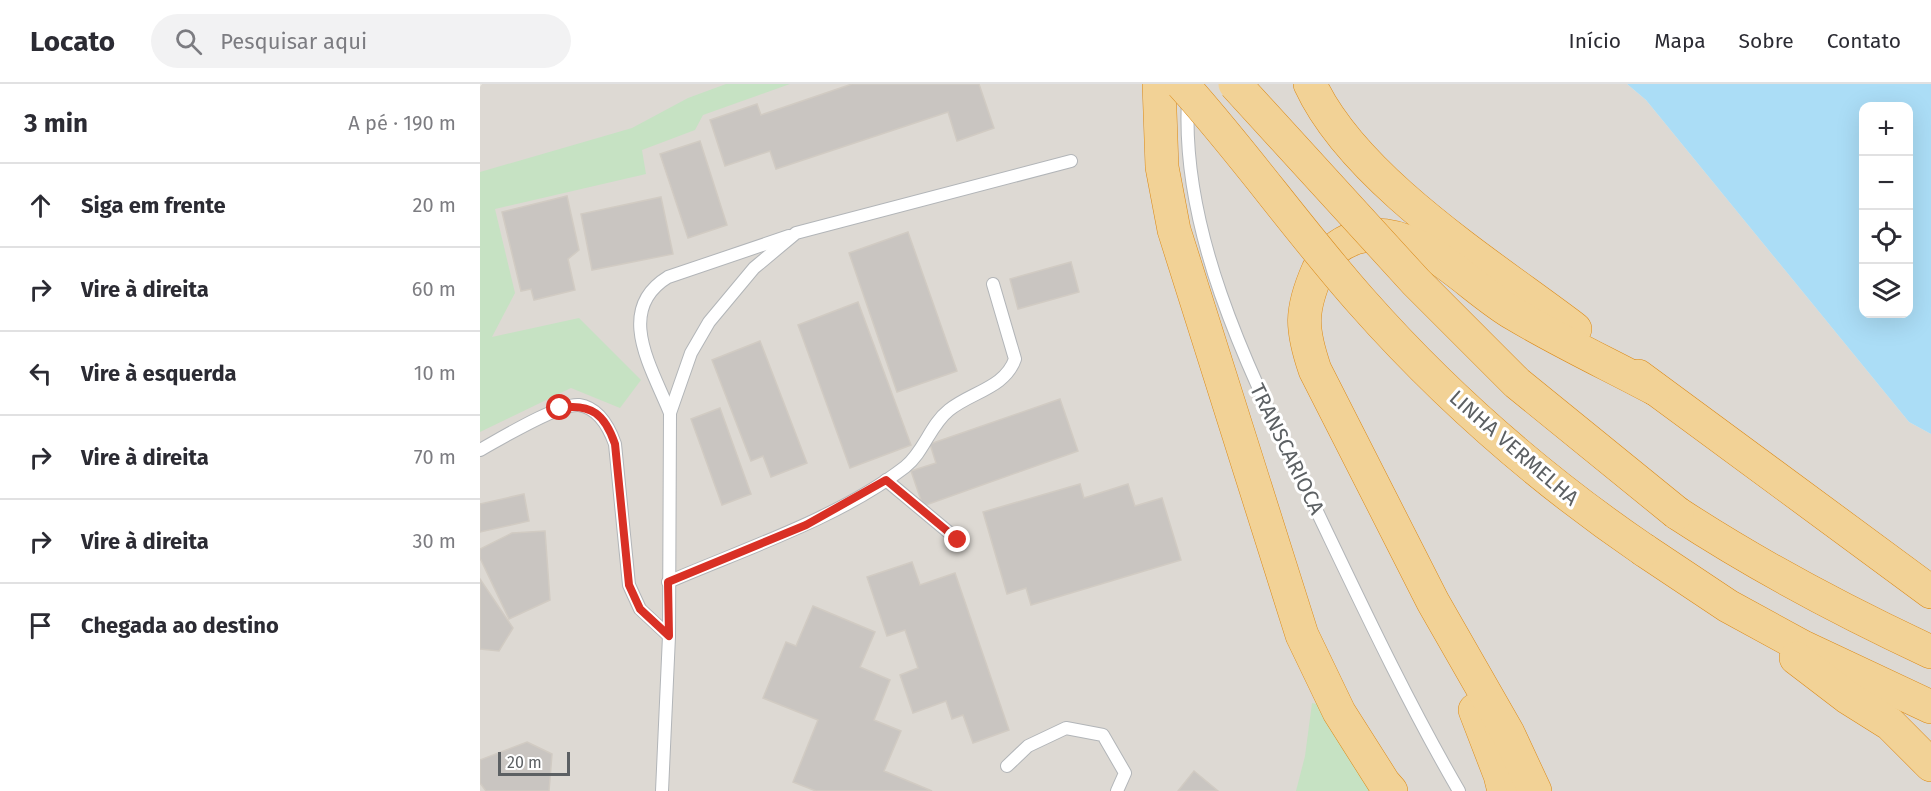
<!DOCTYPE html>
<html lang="pt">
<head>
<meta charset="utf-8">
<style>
	:root { --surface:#fff; --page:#f2f2f3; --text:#2b2b33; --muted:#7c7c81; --line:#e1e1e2 }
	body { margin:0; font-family:"Fira Sans",sans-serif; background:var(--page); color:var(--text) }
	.controls { position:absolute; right:18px; top:18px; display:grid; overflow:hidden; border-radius:12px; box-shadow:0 6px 24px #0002 }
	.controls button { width:54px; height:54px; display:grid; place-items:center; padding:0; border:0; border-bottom:2px solid var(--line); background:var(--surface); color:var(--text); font:30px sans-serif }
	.scale { position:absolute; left:18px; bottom:15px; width:72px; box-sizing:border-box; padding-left:6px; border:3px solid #5c6063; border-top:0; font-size:16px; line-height:21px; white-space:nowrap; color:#5c6063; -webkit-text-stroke:4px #fff; paint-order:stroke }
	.stop { position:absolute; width:18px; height:18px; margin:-14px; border:4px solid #d93025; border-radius:50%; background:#fff }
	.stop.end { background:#d93025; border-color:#fff; box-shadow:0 2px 6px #0008 }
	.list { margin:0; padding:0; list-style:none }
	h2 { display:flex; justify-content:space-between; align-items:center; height:78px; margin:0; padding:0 24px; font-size:26px }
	h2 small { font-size:20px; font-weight:400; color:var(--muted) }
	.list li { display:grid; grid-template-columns:39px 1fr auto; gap:18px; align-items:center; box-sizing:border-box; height:84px; padding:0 24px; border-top:2px solid var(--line) }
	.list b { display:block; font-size:22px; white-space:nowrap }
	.list em { font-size:20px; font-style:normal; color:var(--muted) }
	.icon { flex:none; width:33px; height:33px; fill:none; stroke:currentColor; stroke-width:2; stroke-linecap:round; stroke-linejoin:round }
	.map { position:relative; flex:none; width:1451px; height:707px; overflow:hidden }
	header { display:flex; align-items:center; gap:36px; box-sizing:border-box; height:84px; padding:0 30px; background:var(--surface); border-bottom:2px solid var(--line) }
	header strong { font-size:28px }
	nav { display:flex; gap:33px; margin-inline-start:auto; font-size:21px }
	.search { width:420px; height:54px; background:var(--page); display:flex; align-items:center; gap:15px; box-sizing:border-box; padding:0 21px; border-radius:33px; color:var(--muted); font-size:22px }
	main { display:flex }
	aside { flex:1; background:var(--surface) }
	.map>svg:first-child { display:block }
</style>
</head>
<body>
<header>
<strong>Locato</strong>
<div class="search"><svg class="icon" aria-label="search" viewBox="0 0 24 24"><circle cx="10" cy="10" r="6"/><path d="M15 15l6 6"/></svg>Pesquisar aqui</div>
<nav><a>Início</a><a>Mapa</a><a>Sobre</a><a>Contato</a></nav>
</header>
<main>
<aside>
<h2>3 min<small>A pé · 190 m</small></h2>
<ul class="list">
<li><svg class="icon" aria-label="ahead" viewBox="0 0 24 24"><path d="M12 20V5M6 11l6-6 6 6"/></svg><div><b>Siga em frente</b></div><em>20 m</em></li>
<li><svg class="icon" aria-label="right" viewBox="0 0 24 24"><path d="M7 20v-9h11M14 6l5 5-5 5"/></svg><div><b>Vire à direita</b></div><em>60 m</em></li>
<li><svg class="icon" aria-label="left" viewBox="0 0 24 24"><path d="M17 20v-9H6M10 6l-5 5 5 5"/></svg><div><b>Vire à esquerda</b></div><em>10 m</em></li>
<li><svg class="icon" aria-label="right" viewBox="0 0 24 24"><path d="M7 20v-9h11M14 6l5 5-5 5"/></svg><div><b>Vire à direita</b></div><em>70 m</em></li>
<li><svg class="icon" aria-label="right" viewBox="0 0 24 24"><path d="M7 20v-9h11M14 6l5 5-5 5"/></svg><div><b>Vire à direita</b></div><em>30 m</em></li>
<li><svg class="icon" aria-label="arrive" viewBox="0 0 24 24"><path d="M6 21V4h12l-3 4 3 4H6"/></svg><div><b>Chegada ao destino</b></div></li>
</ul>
</aside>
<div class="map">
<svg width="1451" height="707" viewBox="0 0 1451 707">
	<rect width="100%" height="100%" fill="#edeae4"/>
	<!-- education -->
	<path fill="#ddd9d3" d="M 2,0 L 1147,0 L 1166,16 L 1429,338 L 1451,350 L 1451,707 L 0,707 L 0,3 Z"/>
	<!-- green -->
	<g fill="#c6e2c3">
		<path d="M 246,0 L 310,0 L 223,31 L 215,46 L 162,66 L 166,90 L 15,125 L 35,209 L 12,253 L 99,234 L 161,296 L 140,324 L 91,304 L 0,348 L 0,88 L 152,44 L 208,14 Z"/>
		<path d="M 832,619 L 838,620 L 891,707 L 816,707 L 825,672 Z"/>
	</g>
	<!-- water -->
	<path fill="#abddf6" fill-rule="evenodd" d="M 1147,0 L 1451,0 L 1451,350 L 1429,338 L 1166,16 ZM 1428,22 L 1428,230 L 1384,230 L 1384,22 Z"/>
	<!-- building -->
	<g fill="#c9c5c1" stroke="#d1cbc3" stroke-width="1.5">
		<path d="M 372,0 L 499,0 L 514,44 L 477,57 L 468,28 L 296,85 L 290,67 L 245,82 L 230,36 L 277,20 L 281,31 Z"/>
		<path d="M 220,57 L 247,141 L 208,154 L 180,70 Z"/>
		<path d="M 87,112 L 99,166 L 88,175 L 95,206 L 54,216 L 51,205 L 41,207 L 22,128 Z"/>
		<path d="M 181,113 L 193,170 L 112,186 L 101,130 Z"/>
		<path d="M 428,148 L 477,287 L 417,308 L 369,169 Z"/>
		<path d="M 591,178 L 599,208 L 538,225 L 530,195 Z"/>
		<path d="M 378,218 L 431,361 L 370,384 L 318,241 Z"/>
		<path d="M 280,257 L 327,379 L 291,393 L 283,372 L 271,377 L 232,276 Z"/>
		<path d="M 580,315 L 598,367 L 443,422 L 431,387 L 456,379 L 450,360 Z"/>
		<path d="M 240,324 L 271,410 L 242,421 L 211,335 Z"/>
		<path d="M 600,400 L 604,414 L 648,400 L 655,422 L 682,414 L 701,476 L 551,521 L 546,504 L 527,510 L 503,428 Z"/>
		<path d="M 44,410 L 49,437 L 0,448 L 0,420 Z"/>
		<path d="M 65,447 L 70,516 L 29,535 L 0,474 L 0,465 L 32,449 Z"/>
		<path d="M 432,478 L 440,501 L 475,489 L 529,646 L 493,659 L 483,631 L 472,635 L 466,617 L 433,629 L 420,591 L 438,584 L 425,546 L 407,552 L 387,493 Z"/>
		<path d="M 0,495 L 33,544 L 19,567 L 0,565 Z"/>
		<path d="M 333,522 L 395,548 L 380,583 L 410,596 L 394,636 L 421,647 L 404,687 L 452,707 L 336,707 L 313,698 L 338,636 L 283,614 L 306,558 L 316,562 Z"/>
		<path d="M 47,658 L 72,670 L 69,707 L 6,707 L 0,699 L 0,676 Z"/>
		<path d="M 714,687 L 738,707 L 698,707 Z"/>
	</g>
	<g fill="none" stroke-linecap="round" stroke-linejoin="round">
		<defs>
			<g id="lane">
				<path d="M 708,16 C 700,162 782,311 843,440 C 886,530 929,621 979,707"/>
				<path d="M 190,329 C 172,284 134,226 188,193 L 309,152"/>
				<path d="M 0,366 C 20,355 79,319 99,321 C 119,324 129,343 135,360 L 149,501 L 160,525 L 189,552"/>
				<path d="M 406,396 L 478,456"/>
				<path d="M 188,498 C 264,465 359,434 425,383 C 444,368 450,341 469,326 C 491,308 525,304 535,275 L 513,200"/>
				<path d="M 527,682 L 548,662 L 586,644 L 623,651 L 645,689 L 637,707"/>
				<path d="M 182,707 L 189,552 L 190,329 L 211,269 L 229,238 L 274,184 L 316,149 L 591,77"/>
			</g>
			<g id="highway">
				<path d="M 679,0 L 682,83 L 694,146 L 822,551 L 859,628 L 904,699 L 911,707"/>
				<path d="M 830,0 C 874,96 1011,181 1095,245"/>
				<path d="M 1158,292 L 1451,508"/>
				<path d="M 1197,429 C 1278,482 1363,527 1451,568"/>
				<path d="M 1164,466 L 1248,522 L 1323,563 L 1451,623"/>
				<path d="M 1316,574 L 1367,613 L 1410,640 L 1451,681"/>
				<path d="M 995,626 L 1020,691 L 1024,707"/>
				<path d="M 1055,707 L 1028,649 L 953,518 L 835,286 C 821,245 820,227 838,186 C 845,171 860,159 875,154 C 935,136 987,203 1034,230 C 1079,257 1128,280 1175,305"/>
			</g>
		</defs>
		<!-- lane casing -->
		<use href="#lane" stroke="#b2b5b8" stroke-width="14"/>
		<!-- highway casing -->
		<use href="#highway" stroke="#db8a17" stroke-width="34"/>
		<!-- lane -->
		<use href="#lane" stroke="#fff" stroke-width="12"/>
		<!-- highway -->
		<use href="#highway" stroke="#f2d296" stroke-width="33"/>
		<defs>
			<g id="highway-bridge">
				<path d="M 702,0 C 765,70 819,147 881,217 C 965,312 1060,395 1164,466"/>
				<path d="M 755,0 L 936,198 L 1037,299 L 1197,429"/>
			</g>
		</defs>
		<!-- highway-bridge casing -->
		<use href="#highway-bridge" stroke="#db8a17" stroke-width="34" stroke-linecap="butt"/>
		<!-- highway-bridge -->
		<use href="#highway-bridge" stroke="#f2d296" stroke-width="33"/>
	</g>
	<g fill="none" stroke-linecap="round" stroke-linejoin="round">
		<!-- route -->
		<path stroke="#d93025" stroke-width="8" d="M 80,324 C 112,319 125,331 135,360 L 149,501 L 160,525 L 189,552 L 188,498 L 326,441 L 406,396 L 478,456"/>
	</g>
	<g text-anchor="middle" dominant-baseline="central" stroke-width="6" stroke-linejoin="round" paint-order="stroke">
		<!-- street labels -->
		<g font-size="21" fill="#5c6063" stroke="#fff">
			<text transform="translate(1034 364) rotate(41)">LINHA VERMELHA</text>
			<text transform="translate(807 365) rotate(64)">TRANSCARIOCA</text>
		</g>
	</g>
</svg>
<div class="controls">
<button>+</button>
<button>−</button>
<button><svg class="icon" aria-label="locate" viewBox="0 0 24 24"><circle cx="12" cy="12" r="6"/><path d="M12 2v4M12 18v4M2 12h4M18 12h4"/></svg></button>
<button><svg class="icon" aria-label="layers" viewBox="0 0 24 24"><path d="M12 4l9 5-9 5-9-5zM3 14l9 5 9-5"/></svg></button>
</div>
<div class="scale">20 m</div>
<div class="stop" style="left:80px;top:324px"></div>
<div class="stop end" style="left:478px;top:456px"></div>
</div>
</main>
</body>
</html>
